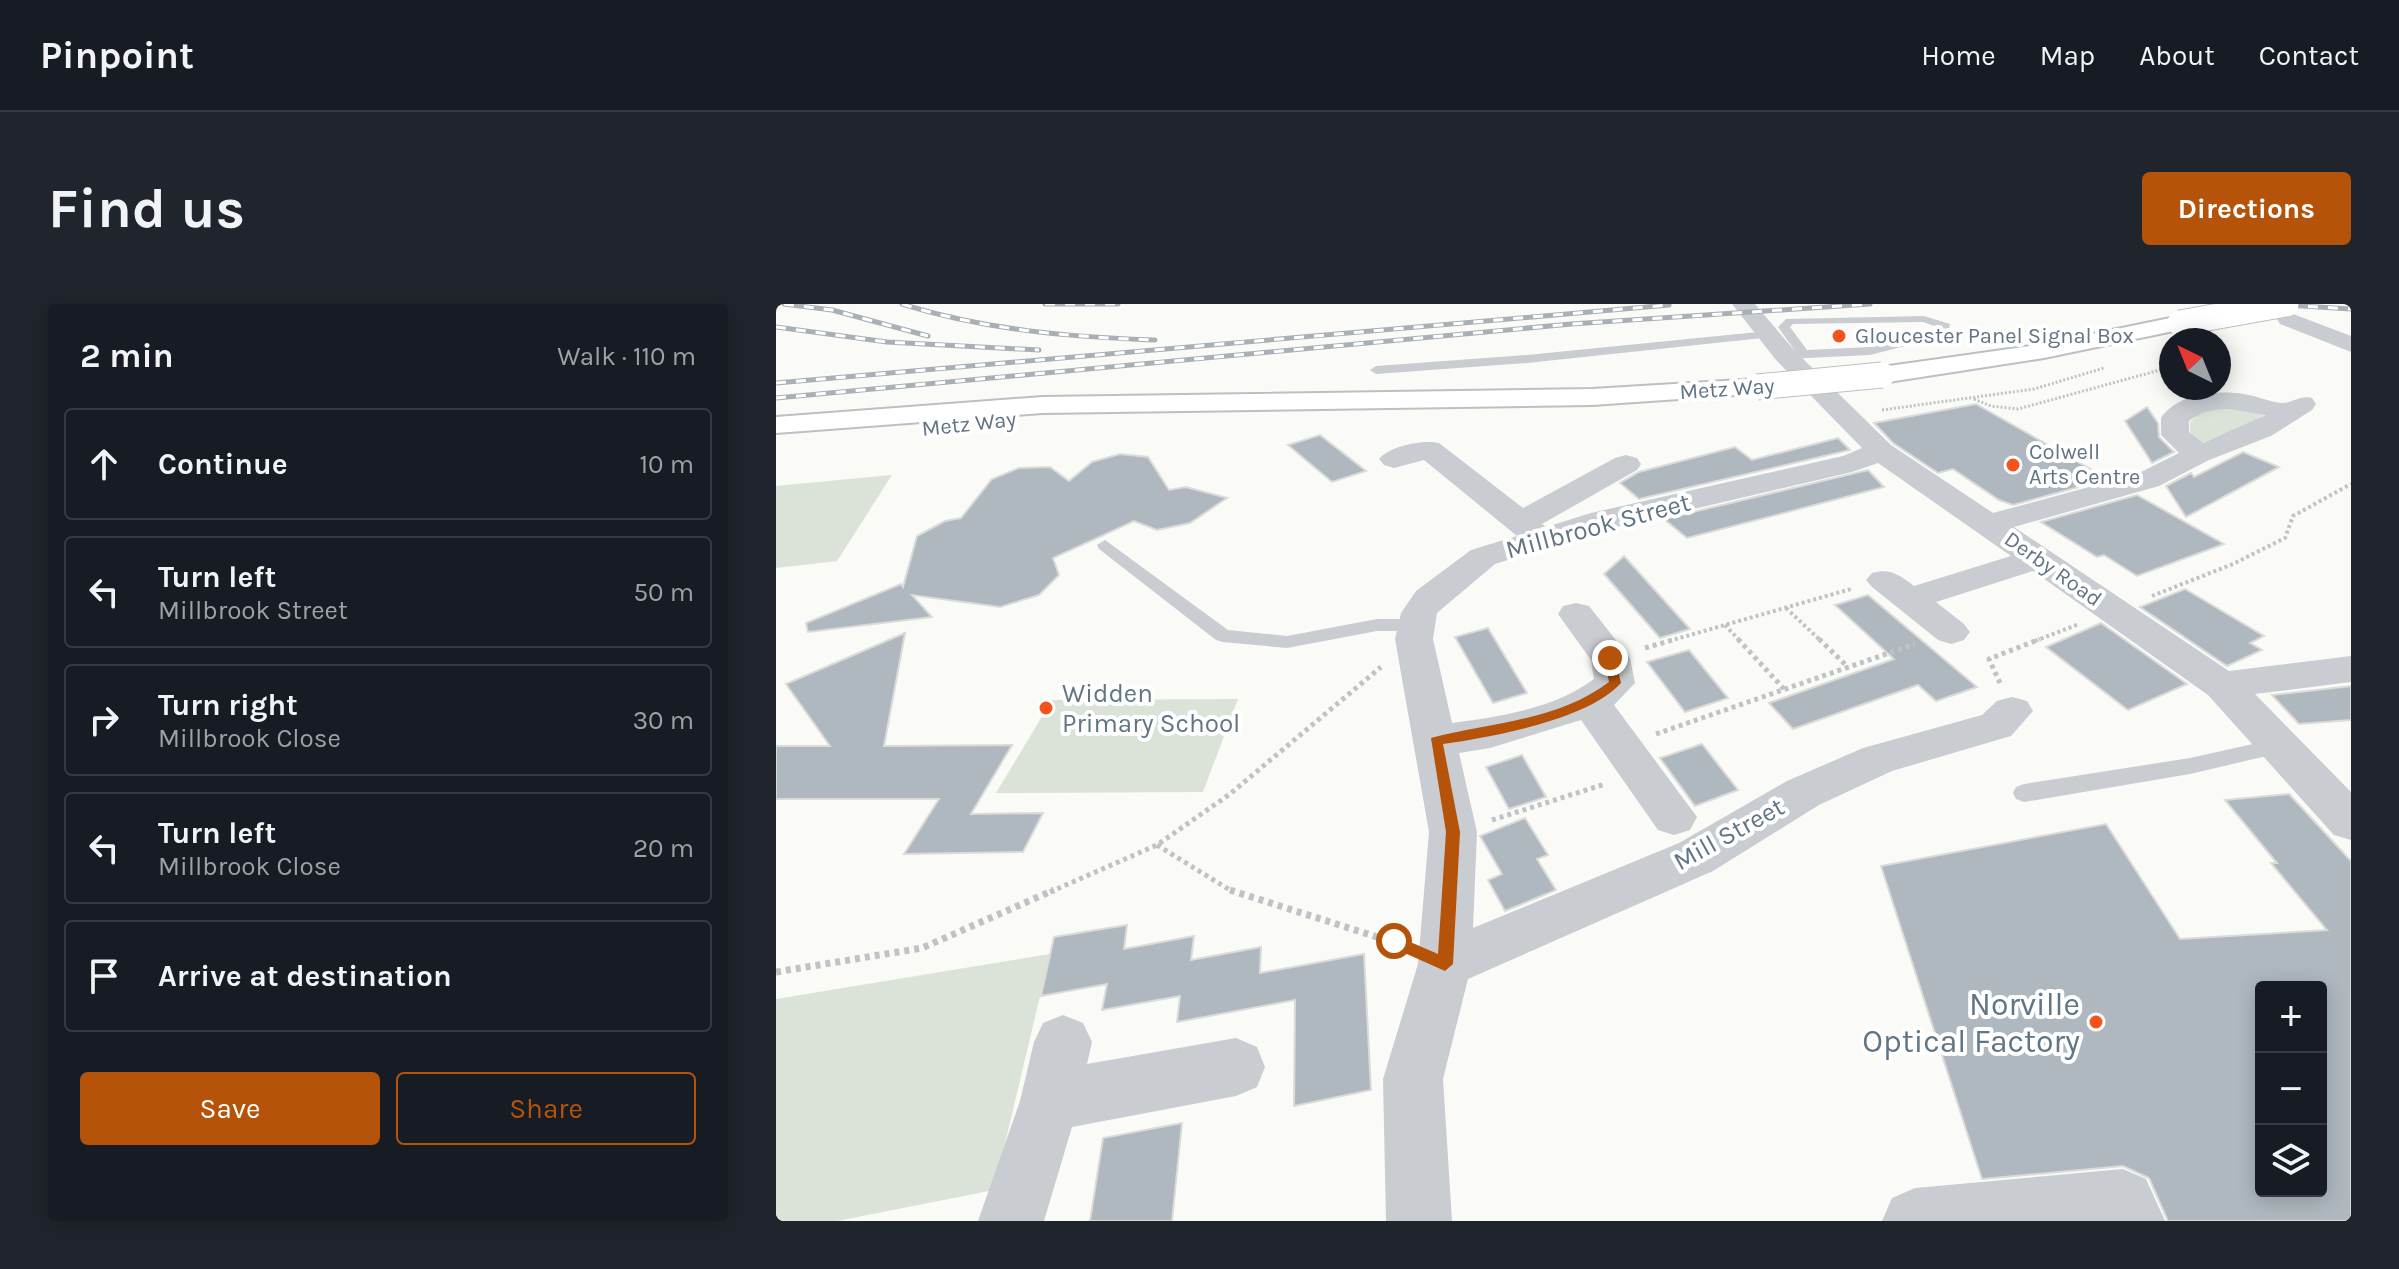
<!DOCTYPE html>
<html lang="en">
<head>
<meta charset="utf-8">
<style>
	:root { --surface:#171b24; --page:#20242c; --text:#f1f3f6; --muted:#9ea1a6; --line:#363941; --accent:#b45309 }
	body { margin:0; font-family:Karla,sans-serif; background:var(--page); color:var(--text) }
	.controls { position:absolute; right:24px; bottom:24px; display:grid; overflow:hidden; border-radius:8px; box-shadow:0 4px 20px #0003 }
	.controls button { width:72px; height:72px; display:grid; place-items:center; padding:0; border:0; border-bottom:2px solid var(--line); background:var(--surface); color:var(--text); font:40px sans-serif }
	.compass { position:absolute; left:1383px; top:24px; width:72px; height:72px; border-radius:50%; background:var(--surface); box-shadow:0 4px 20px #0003; rotate:317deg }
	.stop { position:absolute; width:24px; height:24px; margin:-18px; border:6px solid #b45309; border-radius:50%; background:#fff }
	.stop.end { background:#b45309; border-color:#fff; box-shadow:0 2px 8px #0008 }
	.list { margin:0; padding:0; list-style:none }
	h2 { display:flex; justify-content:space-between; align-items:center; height:104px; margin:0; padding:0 32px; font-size:34px }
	h2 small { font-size:26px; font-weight:400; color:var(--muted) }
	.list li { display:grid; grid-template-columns:52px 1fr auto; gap:24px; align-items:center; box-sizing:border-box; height:112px; margin:0 16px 16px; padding:0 16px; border:2px solid var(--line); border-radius:8px }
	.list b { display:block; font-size:30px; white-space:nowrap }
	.list p { margin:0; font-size:26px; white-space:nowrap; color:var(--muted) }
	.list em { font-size:26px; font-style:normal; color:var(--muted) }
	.actions { display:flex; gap:16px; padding:24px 32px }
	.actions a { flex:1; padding:18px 0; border:2px solid var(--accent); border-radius:8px; text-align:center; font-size:28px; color:var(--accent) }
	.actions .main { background:var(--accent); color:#fff }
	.icon { flex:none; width:44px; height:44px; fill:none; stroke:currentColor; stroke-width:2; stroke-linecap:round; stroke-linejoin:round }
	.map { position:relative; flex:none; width:1575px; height:917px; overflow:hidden; border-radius:8px }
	header { display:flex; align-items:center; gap:48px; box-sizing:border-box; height:112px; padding:0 40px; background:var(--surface); border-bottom:2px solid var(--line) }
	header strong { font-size:38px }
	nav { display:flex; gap:44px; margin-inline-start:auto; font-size:28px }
	.intro { display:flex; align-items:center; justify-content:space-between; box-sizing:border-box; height:192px; padding:0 48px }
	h1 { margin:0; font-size:56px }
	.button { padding:20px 36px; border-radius:8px; background:var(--accent); color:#fff; font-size:28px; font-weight:700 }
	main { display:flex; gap:48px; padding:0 48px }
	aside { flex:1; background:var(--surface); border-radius:8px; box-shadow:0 4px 20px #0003 }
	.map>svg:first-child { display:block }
</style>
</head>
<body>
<header>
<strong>Pinpoint</strong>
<nav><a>Home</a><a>Map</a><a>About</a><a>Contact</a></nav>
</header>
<div class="intro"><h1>Find us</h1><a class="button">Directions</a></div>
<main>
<aside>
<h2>2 min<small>Walk · 110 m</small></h2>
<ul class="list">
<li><svg class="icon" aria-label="ahead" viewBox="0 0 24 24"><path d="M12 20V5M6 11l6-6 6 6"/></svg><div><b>Continue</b></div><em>10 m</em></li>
<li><svg class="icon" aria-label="left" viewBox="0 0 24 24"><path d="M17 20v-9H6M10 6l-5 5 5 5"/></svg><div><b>Turn left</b><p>Millbrook Street</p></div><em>50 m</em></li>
<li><svg class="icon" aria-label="right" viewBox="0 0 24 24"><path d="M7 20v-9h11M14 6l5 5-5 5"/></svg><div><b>Turn right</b><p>Millbrook Close</p></div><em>30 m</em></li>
<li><svg class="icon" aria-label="left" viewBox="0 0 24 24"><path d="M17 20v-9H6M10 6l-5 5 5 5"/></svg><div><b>Turn left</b><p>Millbrook Close</p></div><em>20 m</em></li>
<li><svg class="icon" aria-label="arrive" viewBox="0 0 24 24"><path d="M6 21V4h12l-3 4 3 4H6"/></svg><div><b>Arrive at destination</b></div></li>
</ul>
<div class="actions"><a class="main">Save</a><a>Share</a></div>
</aside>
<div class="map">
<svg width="1575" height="917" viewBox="0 0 1575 917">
	<rect width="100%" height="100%" fill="#fafaf7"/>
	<!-- green -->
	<g fill="#dbe2d7">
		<path d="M 1449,102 L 1493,108 L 1472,121 L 1423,140 L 1414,132 L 1414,118 L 1425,107 Z"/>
		<path d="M 116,171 L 61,257 L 0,264 L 0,182 Z"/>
		<path d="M 462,395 L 427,488 L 220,489 L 276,396 Z"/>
		<path d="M 274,650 L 218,886 L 61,917 L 0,917 L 0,695 Z"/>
	</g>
	<!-- building -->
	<g fill="#aeb8be" stroke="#dbdbd9" stroke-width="2" fill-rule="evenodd">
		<path d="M 1200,100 L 1332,175 L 1237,201 L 1223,196 L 1177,165 L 1162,169 L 1117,139 L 1098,119 Z"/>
		<path d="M 1371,103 L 1382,119 L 1383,133 L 1398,148 L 1376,159 L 1349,117 Z"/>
		<path d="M 544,131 L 590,167 L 556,178 L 512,141 Z"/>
		<path d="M 1062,134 L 1074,146 L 863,195 L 844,179 L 863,168 L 959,143 L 976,156 Z"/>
		<path d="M 1467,148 L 1503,163 L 1410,213 L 1390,182 L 1415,169 L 1418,173 Z"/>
		<path d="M 344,150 L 372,153 L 393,186 L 410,183 L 451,194 L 414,219 L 381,226 L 358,217 L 277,254 L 283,271 L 263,291 L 224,303 L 136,291 L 156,313 L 32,328 L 30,319 L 125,280 L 127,283 L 141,232 L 169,217 L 185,214 L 216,175 L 243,164 L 274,163 L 293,177 L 316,158 Z"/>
		<path d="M 1092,166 L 1108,183 L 911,234 L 888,215 Z"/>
		<path d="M 1361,191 L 1448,240 L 1361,272 L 1328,251 L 1321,253 L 1265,218 Z"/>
		<path d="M 848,252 L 914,325 L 884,334 L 828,270 Z"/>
		<path d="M 1409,285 L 1488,332 L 1474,339 L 1486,346 L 1451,362 L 1364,303 Z"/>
		<path d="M 1092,291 L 1201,383 L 1160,397 L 1142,381 L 1017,425 L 993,399 L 1118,355 L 1059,301 Z"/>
		<path d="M 1325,319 L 1411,380 L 1352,406 L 1270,343 Z"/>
		<path d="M 712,324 L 751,389 L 717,399 L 679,333 Z"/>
		<path d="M 129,329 L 108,442 L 236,441 L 195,510 L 267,509 L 247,548 L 128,550 L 163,495 L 0,495 L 0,442 L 54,442 L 10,380 Z"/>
		<path d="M 913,346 L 952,394 L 909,408 L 871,358 Z"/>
		<path d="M 1575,382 L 1575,416 L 1523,420 L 1496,391 Z"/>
		<path d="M 926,440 L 962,486 L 919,502 L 884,454 Z"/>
		<path d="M 746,451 L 770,493 L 733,505 L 710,463 Z"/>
		<path d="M 1513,490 L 1575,557 L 1575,917 L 1392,917 L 1373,874 L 1347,862 L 1206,875 L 1105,562 L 1330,520 L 1404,635 L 1551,626 L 1495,559 L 1501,559 L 1449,496 ZM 1485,683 L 1545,683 L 1545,887 L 1485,887 Z"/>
		<path d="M 749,514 L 772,551 L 761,555 L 780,586 L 729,607 L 712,576 L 726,570 L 704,532 Z"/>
		<path d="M 351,621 L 348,645 L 418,632 L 415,656 L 485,643 L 484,669 L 588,650 L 595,786 L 518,802 L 519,696 L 401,718 L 404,692 L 326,706 L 331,680 L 265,692 L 278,633 Z"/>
		<path d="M 406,819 L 396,917 L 314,917 L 327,834 Z"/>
	</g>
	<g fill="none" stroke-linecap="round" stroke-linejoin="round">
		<defs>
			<g id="primary">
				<path d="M 1404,12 L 1412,14 L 1415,19 L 1412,24 L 1268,54 L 1106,79 L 1097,76 L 1093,71 L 1097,66 L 1106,63 L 1268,40 Z"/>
				<path d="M 981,75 L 990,77 L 994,83 L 990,89 L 816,101 L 266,109 L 0,129 L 0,113 L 266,93 L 816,85 Z"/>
			</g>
		</defs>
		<!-- primary casing -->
		<use href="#primary" stroke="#bcc0c4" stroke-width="4"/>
		<!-- path-far3 -->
		<g stroke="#c0c3c5" stroke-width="3" stroke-dasharray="2 2" stroke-linecap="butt">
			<path d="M 1198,95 L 1215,102 L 1242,105 L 1395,63"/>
			<path d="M 1106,106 L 1258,85 L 1328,64"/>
		</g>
		<!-- path-far2 -->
		<g stroke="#c0c3c5" stroke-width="4" stroke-dasharray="3 3" stroke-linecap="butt">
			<path d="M 1376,292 L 1457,260 L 1509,234 L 1517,212 L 1575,180"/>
			<path d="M 1010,304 L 1045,337"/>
			<path d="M 949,321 L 964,337"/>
			<path d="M 893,337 L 1075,285"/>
			<path d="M 1259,337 L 1303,320"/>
		</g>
		<!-- path-far1 -->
		<g stroke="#c0c3c5" stroke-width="5" stroke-dasharray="4 4" stroke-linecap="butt">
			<path d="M 962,335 L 1008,385"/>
			<path d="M 1043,335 L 1072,363"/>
			<path d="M 869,344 L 900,335"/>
			<path d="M 1224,379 L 1213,355 L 1264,335"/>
			<path d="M 880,430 L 1139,340"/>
			<path d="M 716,516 L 829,480"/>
			<path d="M 381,541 L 457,588"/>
			<path d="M 274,588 L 381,541 L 454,490 L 605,363"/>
		</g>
		<!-- path -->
		<g stroke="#c0c3c5" stroke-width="7" stroke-dasharray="5 5" stroke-linecap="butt">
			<path d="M 454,586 L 626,641"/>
			<path d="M 0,668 L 146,644 L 278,586"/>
		</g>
		<!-- lane -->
		<g fill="#c9cdd1" fill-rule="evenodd">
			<path d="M 1148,12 L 1174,20 L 1172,31 L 1094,51 L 1009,55 L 1003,51 L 1019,47 L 1002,23 L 1010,15 ZM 1147,18 L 1164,24 L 1163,27 L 1094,43 L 1031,46 L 1014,23 L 1017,20 Z"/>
			<path d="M 992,27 L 998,31 L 996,33 L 751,59 L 600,70 L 594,66 L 600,62 L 751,51 Z"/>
			<path d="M 329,236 L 452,326 L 511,332 L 601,315 L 640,315 L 649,321 L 640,327 L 601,327 L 511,344 L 447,338 L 440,336 L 323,245 L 321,241 Z"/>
			<path d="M 1504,434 L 1512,437 L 1515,442 L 1512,447 L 1414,470 L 1248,498 L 1240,495 L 1237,489 L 1240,483 L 1248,480 L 1414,454 Z"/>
		</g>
		<!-- street -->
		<g fill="#c9cdd1" fill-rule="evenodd">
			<path d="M 956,0 L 979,0 L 1018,46 L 1115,141 L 1217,209 L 1361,170 L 1403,149 L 1385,131 L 1385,114 C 1402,89 1441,86 1468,90 C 1481,92 1494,98 1506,99 C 1517,99 1524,91 1536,94 L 1540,100 L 1536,106 L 1495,132 L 1433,156 L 1383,182 L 1238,223 L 1453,367 L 1575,352 L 1575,378 L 1479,390 L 1575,488 L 1575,536 L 1558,531 L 1432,391 L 1257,267 L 1160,298 L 1188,320 L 1194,328 L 1188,336 L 1175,340 L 1162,336 L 1096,283 L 1090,276 L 1096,269 C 1115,264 1123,271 1138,282 L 1235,252 L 1102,159 L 1076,168 L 824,227 L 719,260 L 661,309 L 657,335 L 676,419 C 723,413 780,404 818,375 L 815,356 L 782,310 L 787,302 L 800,299 L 813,302 L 854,354 L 859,379 L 838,401 L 921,513 L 914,526 L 898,531 L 882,526 L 805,416 L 714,444 L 683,449 L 701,528 L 697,624 L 903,539 L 1011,477 L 1087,444 L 1206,411 L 1221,397 L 1236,393 L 1251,397 L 1257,407 L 1235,432 L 1116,467 L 1043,501 L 937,567 L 692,675 L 667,775 L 676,917 L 610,917 L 607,775 L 642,660 L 653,528 L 619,335 L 625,309 L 640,287 L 695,246 L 741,232 L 648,156 L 618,164 L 608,161 L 603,155 C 613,142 648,135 663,139 L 747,204 L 839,154 L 850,151 L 861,154 L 865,160 L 861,166 L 766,220 L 770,223 L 815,209 L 1067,152 L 1086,144 L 1000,56 ZM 1454,105 L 1490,111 L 1427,139 L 1413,128 L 1413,117 C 1426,107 1438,105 1454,105 Z"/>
			<path d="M 1512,8 L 1575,32 L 1575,48 L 1504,20 L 1501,15 L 1504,10 Z"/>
			<path d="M 287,711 L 307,719 L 316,738 L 311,760 L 460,734 L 481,743 L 489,763 L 481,783 L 460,792 L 296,823 L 268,917 L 202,917 L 244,797 L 258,738 L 267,719 Z"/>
			<path d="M 1347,865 L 1370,875 L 1389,917 L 1106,917 L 1116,894 L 1139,884 Z"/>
		</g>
		<!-- primary -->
		<use href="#primary" fill="#fff" fill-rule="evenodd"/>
		<defs>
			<g id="rail">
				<path d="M 8,0 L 56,6 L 152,32"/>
				<path d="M 126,0 C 209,26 293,33 379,36"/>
				<path d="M 269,0 L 342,0"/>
				<path d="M 1492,0 L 1575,5"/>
				<path d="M 0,23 L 111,38 L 263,46"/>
				<path d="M 0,79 L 893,1"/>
				<path d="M 0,94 L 795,20 L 1094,0"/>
			</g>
		</defs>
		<!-- rail casing -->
		<use href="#rail" stroke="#a8afb5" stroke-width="5"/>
		<!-- rail -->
		<use href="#rail" stroke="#fff" stroke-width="3" stroke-dasharray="10" stroke-linecap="butt"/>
		<defs>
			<g id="primary-bridge">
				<path d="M 1404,19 L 1510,0"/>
				<path d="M 981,83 L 1106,71"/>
			</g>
		</defs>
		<!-- primary-bridge casing -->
		<use href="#primary-bridge" stroke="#bcc0c4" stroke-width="27" stroke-linecap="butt"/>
		<!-- primary-bridge -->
		<use href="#primary-bridge" stroke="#fff" stroke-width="25"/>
	</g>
	<!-- route -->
	<path fill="#b45309" d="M 834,350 L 839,354 L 845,379 C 812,416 715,433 667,440 L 684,528 L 677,660 L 669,667 L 613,642 L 611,637 L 618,631 L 662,650 L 670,528 L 655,434 C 715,418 782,417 833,378 L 828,354 Z"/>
	<!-- markers -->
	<g fill="#f6521b" stroke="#fff" stroke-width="3">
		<circle cx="1063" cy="32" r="8"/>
		<circle cx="1237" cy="161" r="8"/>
		<circle cx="270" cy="404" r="8"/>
		<circle cx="1320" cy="718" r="8"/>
	</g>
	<g text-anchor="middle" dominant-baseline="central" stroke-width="8" stroke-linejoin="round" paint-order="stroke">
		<!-- far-poi labels -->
		<g font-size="22" fill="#617585" stroke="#fff" text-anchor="start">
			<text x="1079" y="32">Gloucester Panel Signal Box</text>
			<text x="1253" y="148">Colwell<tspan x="1253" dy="25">Arts Centre</tspan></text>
		</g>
		<!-- far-street labels -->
		<g font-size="22" fill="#617585" stroke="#fff">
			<text transform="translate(951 85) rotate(-4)">Metz Way</text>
			<text transform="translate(193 120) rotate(-6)">Metz Way</text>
			<text transform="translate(1277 265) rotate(35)">Derby Road</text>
		</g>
		<!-- street labels -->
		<g font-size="26" fill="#617585" stroke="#fff">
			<text transform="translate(822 222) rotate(-15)">Millbrook Street</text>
			<text transform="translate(953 530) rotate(-29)">Mill Street</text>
		</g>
		<!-- poi labels -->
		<g font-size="26" fill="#617585" stroke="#fff" text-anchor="start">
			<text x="286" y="389">Widden<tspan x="286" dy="30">Primary School</tspan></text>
		</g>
		<!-- near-poi labels -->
		<g font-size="32" fill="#617585" stroke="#fff" text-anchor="end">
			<text x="1304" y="700">Norville<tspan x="1304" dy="37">Optical Factory</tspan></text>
		</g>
	</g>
</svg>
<div class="controls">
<button>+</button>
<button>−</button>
<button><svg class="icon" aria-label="layers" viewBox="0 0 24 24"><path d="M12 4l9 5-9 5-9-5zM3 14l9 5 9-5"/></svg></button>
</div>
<svg class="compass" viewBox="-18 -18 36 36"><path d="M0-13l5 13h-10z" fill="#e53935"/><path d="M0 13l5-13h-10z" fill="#9ea1a6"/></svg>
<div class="stop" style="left:618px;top:637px"></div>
<div class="stop end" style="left:834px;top:354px"></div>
</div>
</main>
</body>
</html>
